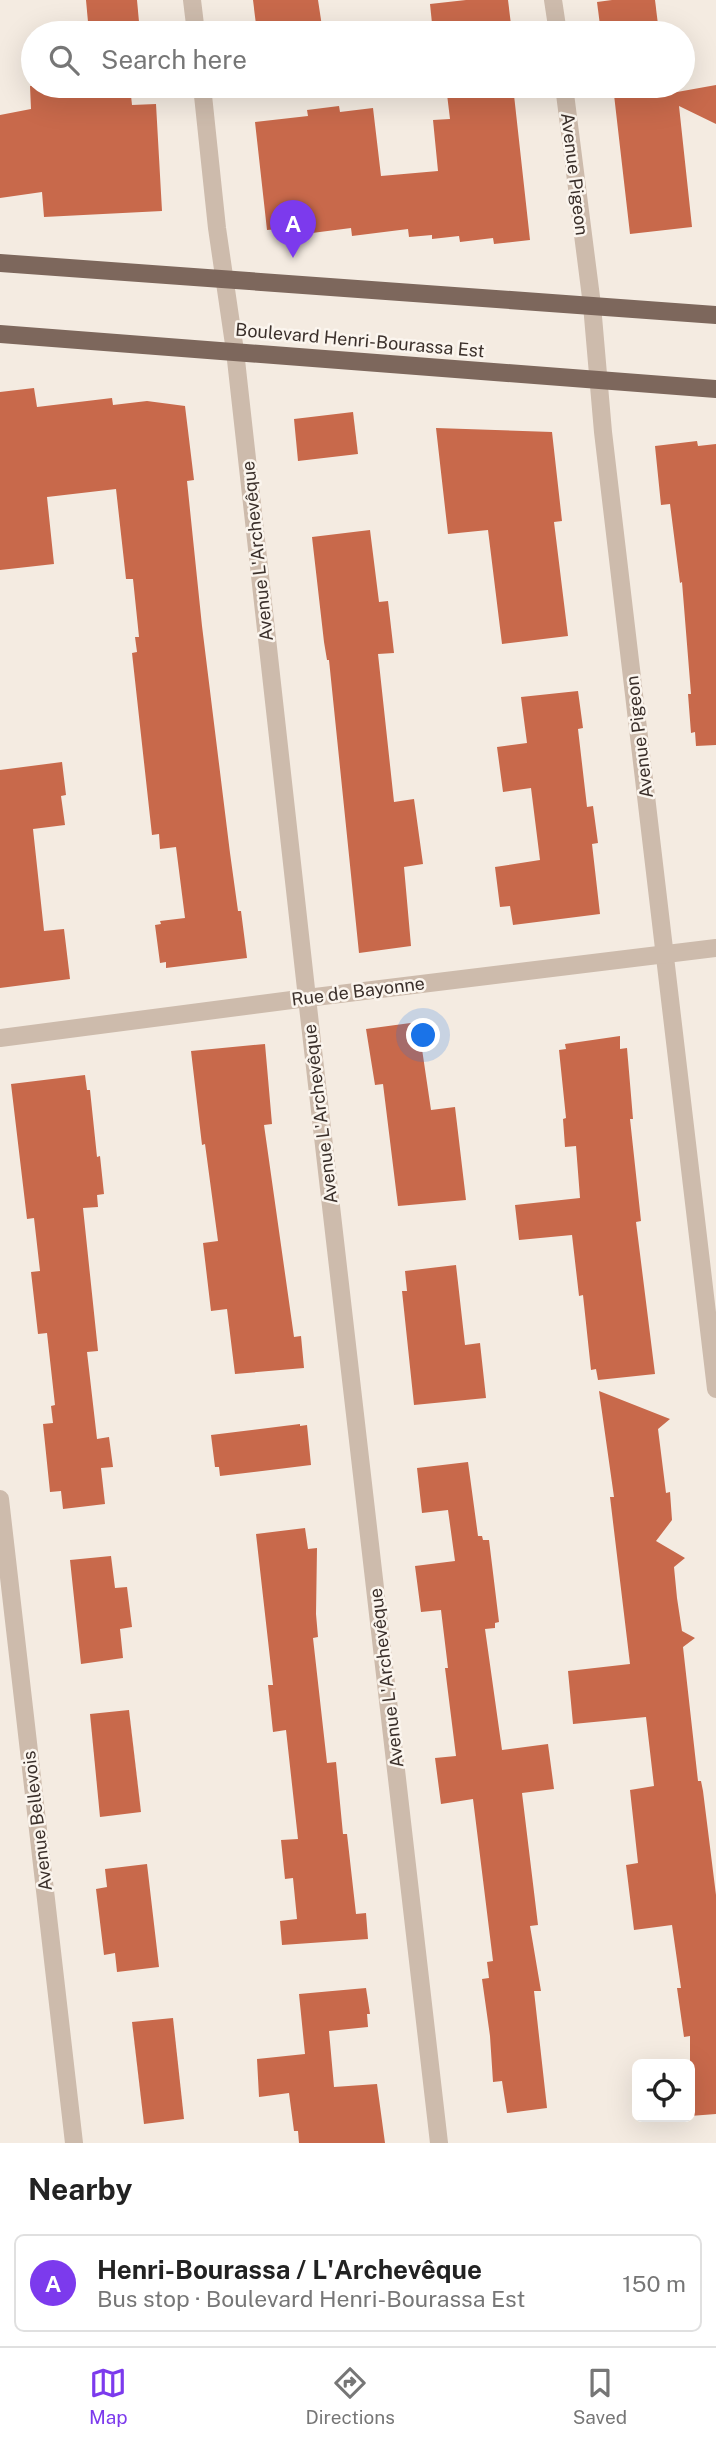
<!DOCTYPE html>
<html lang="en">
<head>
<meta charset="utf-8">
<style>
	:root { --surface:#fff; --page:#f6f6f6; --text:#222; --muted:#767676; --line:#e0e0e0; --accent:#7c3aed }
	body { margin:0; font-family:"Public Sans",sans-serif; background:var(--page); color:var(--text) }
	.controls { position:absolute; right:21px; bottom:21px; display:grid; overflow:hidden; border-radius:10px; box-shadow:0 7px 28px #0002 }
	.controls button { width:63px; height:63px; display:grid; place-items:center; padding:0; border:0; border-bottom:2px solid var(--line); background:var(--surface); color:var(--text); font:35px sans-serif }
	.you { position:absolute; left:424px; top:1036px; width:24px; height:24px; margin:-18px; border:5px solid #fff; border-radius:50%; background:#1a73e8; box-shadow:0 0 0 10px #1a73e833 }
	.badge { display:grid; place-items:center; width:46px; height:46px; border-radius:50%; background:var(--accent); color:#fff; font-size:23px; font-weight:700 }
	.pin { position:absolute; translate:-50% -58px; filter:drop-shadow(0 2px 4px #0008) }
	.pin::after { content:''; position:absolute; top:37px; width:24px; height:21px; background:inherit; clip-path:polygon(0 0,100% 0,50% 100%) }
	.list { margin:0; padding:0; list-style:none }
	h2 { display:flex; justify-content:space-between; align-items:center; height:91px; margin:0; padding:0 28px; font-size:30px }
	h2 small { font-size:23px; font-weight:400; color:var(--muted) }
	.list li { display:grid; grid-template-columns:46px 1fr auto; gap:21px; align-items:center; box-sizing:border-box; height:98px; margin:0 14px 14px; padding:0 14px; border:2px solid var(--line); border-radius:10px }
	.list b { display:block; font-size:26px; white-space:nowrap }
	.list p { margin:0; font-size:23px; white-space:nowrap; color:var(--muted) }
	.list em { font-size:23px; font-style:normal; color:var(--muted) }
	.icon { flex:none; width:38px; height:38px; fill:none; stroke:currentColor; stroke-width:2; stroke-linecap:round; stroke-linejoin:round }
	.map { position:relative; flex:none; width:716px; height:2143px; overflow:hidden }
	.search { position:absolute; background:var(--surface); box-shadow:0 7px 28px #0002; left:21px; right:21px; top:21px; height:77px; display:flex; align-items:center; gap:18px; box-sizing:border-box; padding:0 24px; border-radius:38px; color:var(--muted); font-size:26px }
	.sheet { height:203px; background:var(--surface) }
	nav { display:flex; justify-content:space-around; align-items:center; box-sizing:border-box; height:98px; border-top:2px solid var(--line); background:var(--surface); font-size:19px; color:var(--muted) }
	nav a { display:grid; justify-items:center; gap:4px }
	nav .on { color:var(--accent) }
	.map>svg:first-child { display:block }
</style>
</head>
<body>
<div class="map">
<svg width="716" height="2143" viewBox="0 0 716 2143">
	<rect width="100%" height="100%" fill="#f4ebe1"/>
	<!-- building -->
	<g fill="#c8694b">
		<path d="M 86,0 L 137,0 L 140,33 L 89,33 Z"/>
		<path d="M 253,0 L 318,0 L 323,33 L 257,33 Z"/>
		<path d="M 466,0 L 508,0 L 512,33 L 433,33 L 430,4 Z"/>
		<path d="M 612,0 L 655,0 L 659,33 L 601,33 L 597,2 Z"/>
		<path d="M 716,85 L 716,124 L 679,106 L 692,227 L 630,234 L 613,86 L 665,86 L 666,94 Z"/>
		<path d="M 30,86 L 130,86 L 132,105 L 156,104 L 162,211 L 44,217 L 42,192 L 0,198 L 0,115 L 31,109 Z"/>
		<path d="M 446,86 L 513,86 L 530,240 L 494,244 L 493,238 L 460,242 L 459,236 L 432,239 L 432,235 L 409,237 L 408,229 L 352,236 L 351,228 L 312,233 L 311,231 L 279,232 L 279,229 L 267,230 L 255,122 L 308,116 L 307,110 L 339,106 L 340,112 L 373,108 L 381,176 L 438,171 L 433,120 L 450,119 Z"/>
		<path d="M 34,388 L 37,407 L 112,398 L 113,405 L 147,401 L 185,406 L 194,480 L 187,481 L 202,626 L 230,853 L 238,911 L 241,911 L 247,958 L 166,968 L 166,962 L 160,963 L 155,925 L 161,924 L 160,921 L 185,918 L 176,847 L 160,849 L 159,834 L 152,835 L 132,653 L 137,652 L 135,637 L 139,637 L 133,579 L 126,579 L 116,489 L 47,497 L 54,564 L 0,570 L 0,392 Z"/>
		<path d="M 353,412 L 358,454 L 298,461 L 294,419 Z"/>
		<path d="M 436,428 L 552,432 L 562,521 L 554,522 L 568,636 L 502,644 L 488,530 L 448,534 Z"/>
		<path d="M 697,441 L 698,446 L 716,444 L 716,745 L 696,746 L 695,732 L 691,733 L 688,694 L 691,694 L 682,582 L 680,583 L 670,504 L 661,505 L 655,446 Z"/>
		<path d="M 370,530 L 379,602 L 388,601 L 394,653 L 378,654 L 394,802 L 414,799 L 423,864 L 404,867 L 411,946 L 359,953 L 329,660 L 327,660 L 324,642 L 312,537 Z"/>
		<path d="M 578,691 L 583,728 L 578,729 L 587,807 L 593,806 L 598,843 L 592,844 L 600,914 L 513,925 L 510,906 L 500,907 L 495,867 L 540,860 L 531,788 L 503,792 L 497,747 L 527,743 L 521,697 Z"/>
		<path d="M 62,762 L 66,795 L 61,796 L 65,825 L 33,829 L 44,931 L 64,929 L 70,979 L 0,988 L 0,770 Z"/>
		<path d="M 418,1022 L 431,1110 L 455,1107 L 466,1200 L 398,1206 L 383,1084 L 375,1085 L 366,1029 Z"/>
		<path d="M 620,1036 L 620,1049 L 627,1048 L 633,1119 L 630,1119 L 641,1221 L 636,1222 L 655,1374 L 598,1380 L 596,1369 L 591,1370 L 583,1295 L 579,1296 L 572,1235 L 519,1240 L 515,1205 L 580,1198 L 576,1146 L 565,1147 L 563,1119 L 566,1118 L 559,1050 L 566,1049 L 565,1044 Z"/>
		<path d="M 265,1044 L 272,1124 L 264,1125 L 294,1337 L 301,1336 L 304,1368 L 235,1374 L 227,1309 L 211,1311 L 203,1243 L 218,1241 L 205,1144 L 202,1145 L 191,1051 Z"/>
		<path d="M 85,1075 L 87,1090 L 90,1090 L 97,1157 L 100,1156 L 104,1194 L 97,1195 L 98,1207 L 83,1208 L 98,1351 L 87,1352 L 97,1439 L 109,1437 L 113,1467 L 101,1468 L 105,1504 L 63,1509 L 61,1491 L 50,1492 L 43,1424 L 53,1423 L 51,1406 L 55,1405 L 47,1333 L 38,1334 L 31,1272 L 40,1271 L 34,1218 L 27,1219 L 11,1084 Z"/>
		<path d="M 456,1265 L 465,1345 L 480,1343 L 486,1398 L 414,1405 L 402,1291 L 407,1291 L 405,1271 Z"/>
		<path d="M 599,1391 L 670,1419 L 658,1429 L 666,1493 L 670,1492 L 672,1520 L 656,1541 L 685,1558 L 674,1567 L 677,1598 L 682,1631 L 695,1638 L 683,1647 L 698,1781 L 701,1781 L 703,1791 L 716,1895 L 716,2114 L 690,2116 L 690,2036 L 684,2037 L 677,1988 L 681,1988 L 672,1925 L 634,1930 L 626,1865 L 638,1863 L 630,1790 L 654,1786 L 646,1717 L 573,1724 L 568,1671 L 630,1664 L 610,1497 L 614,1497 Z"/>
		<path d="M 300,1424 L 300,1426 L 307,1425 L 311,1465 L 220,1476 L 219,1467 L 215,1467 L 211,1435 Z"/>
		<path d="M 468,1462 L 478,1536 L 482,1536 L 483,1540 L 489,1540 L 499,1622 L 495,1623 L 495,1628 L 485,1629 L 502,1750 L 548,1744 L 554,1789 L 522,1793 L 538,1925 L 530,1926 L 541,1991 L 534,1991 L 547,2108 L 507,2113 L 502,2081 L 493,2082 L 490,2036 L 482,1979 L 489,1978 L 487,1962 L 493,1961 L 473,1799 L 441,1804 L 435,1758 L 456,1756 L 445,1668 L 448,1668 L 441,1610 L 421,1612 L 415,1566 L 455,1561 L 448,1510 L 422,1513 L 417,1468 Z"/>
		<path d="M 305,1528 L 308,1549 L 317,1548 L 316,1614 L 318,1637 L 313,1638 L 327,1763 L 336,1762 L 343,1834 L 347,1834 L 356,1914 L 366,1913 L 368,1939 L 282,1945 L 280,1921 L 297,1919 L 293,1878 L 285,1879 L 281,1840 L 298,1839 L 286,1730 L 273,1732 L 268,1685 L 273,1685 L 256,1534 Z"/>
		<path d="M 111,1556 L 115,1588 L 127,1587 L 132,1627 L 120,1629 L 123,1658 L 81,1664 L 70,1560 Z"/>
		<path d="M 129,1710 L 141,1812 L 100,1817 L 90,1714 Z"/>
		<path d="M 147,1864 L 159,1967 L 117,1972 L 115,1953 L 104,1955 L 96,1889 L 107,1887 L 105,1869 Z"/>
		<path d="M 366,1988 L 370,2014 L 367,2014 L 368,2027 L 329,2031 L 334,2087 L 377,2084 L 385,2143 L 299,2143 L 298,2131 L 294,2131 L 289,2093 L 259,2097 L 257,2059 L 305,2054 L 299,1994 Z"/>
		<path d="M 173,2018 L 184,2119 L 144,2124 L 132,2022 Z"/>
	</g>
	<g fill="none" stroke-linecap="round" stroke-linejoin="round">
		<!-- minor -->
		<g stroke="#cdbbac" stroke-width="18">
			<path d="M 192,0 L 196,33"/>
			<path d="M 553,0 L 558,33"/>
			<path d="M 202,86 L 217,228 L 235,351 L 307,998 L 439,2143"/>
			<path d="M 564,86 L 592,305 L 603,432 L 716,1389"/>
			<path d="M 0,1038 L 307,998 L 716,948"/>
			<path d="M 0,1499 L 74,2143"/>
		</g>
		<!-- major -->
		<g stroke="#7d675c" stroke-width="18">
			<path d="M 0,263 L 716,315"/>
			<path d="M 0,334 L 716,389"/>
		</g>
	</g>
	<g text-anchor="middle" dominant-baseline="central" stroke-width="5" stroke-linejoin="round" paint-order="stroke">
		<!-- street labels -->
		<g font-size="18" fill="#3b302b" stroke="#fbf5ee">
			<text transform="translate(575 174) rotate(83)">Avenue Pigeon</text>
			<text transform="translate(360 340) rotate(5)">Boulevard Henri-Bourassa Est</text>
			<text transform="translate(257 551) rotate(-96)">Avenue L'Archevêque</text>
			<text transform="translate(639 737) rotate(-97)">Avenue Pigeon</text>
			<text transform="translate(358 991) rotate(-7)">Rue de Bayonne</text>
			<text transform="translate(320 1114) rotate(-97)">Avenue L'Archevêque</text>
			<text transform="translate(386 1678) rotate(-97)">Avenue L'Archevêque</text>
			<text transform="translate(37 1821) rotate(-97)">Avenue Bellevois</text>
		</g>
	</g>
</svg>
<div class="controls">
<button><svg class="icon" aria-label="locate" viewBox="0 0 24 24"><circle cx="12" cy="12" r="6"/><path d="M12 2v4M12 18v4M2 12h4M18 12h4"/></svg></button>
</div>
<div class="you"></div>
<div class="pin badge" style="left:293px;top:258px">A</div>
<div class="search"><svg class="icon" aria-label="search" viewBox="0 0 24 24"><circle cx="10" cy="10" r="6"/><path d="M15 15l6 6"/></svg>Search here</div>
</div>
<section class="sheet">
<h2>Nearby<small></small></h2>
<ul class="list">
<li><span class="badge">A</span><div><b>Henri-Bourassa / L'Archevêque</b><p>Bus stop · Boulevard Henri-Bourassa Est</p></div><em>150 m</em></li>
</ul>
</section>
<nav>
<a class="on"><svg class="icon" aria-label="map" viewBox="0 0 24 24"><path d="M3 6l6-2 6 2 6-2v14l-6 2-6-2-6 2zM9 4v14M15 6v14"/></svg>Map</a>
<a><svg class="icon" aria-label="directions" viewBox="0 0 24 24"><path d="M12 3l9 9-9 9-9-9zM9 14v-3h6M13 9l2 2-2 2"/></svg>Directions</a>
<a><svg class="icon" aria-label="saved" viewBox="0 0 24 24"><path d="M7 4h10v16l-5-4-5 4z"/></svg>Saved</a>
</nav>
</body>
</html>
